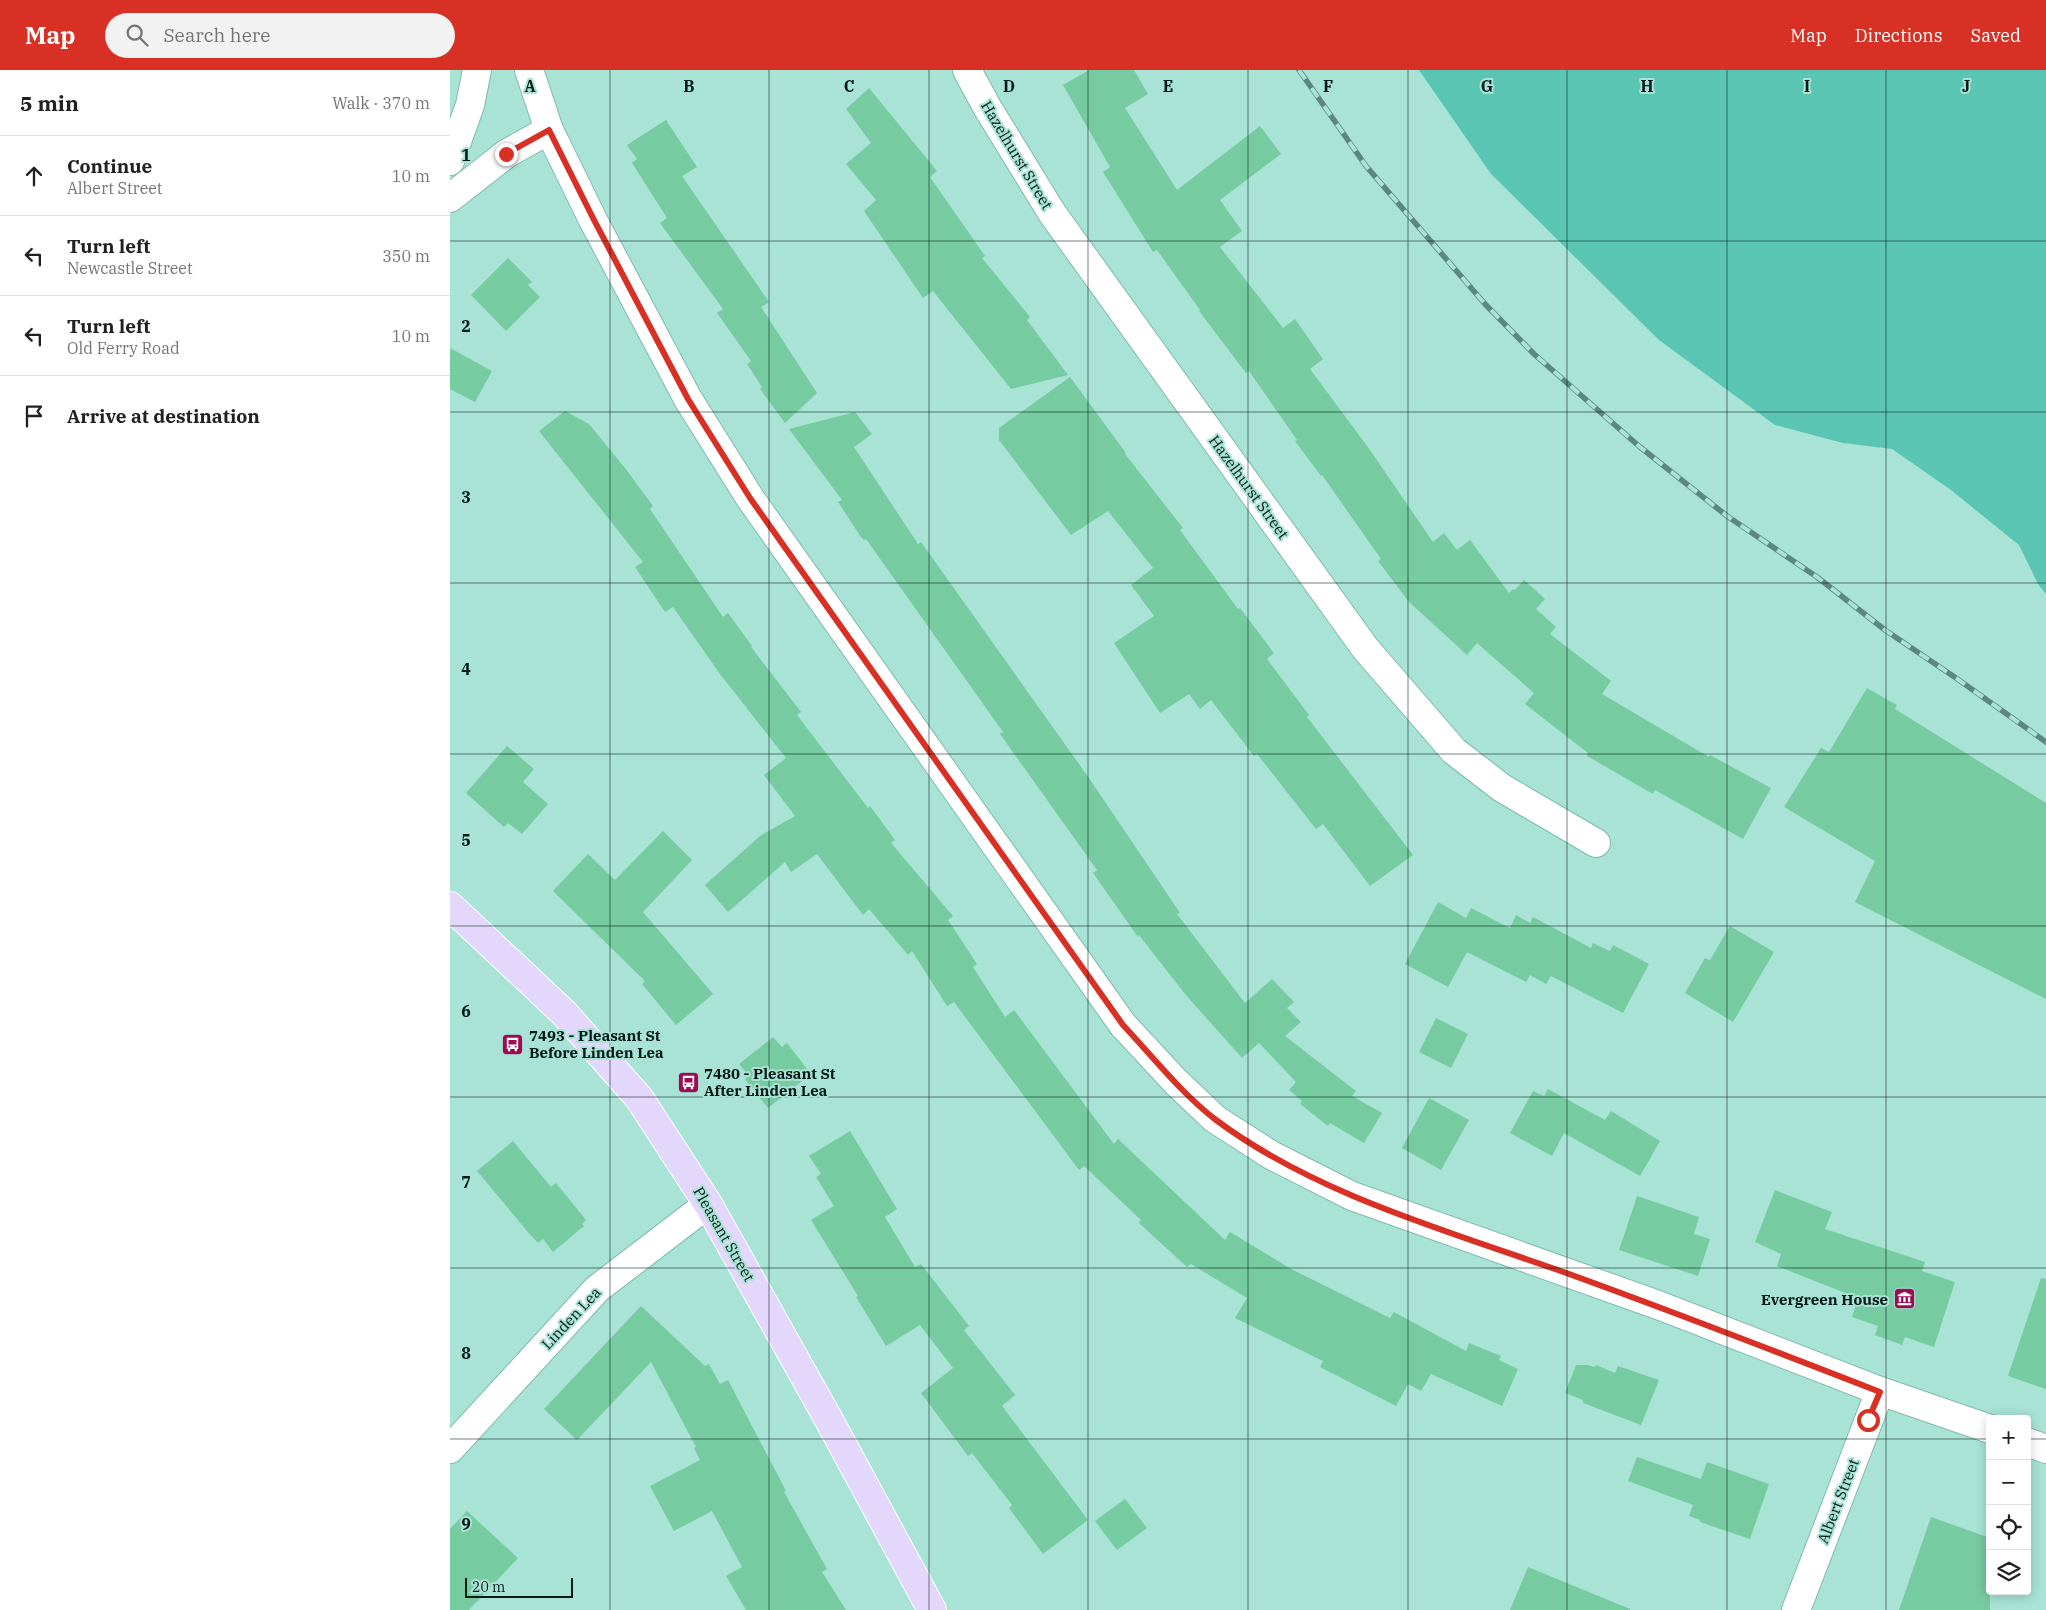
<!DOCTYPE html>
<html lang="en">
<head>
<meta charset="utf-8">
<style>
	:root { --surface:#fff; --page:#f2f2f2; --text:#202124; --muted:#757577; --line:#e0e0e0; --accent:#d93025 }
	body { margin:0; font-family:"IBM Plex Serif",serif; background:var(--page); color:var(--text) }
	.controls { position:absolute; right:15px; bottom:15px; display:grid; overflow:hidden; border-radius:5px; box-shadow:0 2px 12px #0003 }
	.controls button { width:45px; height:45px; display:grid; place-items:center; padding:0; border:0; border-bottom:1px solid var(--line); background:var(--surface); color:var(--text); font:25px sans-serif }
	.scale { position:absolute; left:15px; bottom:12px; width:108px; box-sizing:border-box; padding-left:5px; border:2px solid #031a16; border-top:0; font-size:14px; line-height:18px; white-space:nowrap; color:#031a16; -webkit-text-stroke:4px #a8e3d6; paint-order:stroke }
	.stop { position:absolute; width:15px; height:15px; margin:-11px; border:4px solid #d93025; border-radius:50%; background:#fff }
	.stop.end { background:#d93025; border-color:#fff; box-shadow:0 1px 5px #0008 }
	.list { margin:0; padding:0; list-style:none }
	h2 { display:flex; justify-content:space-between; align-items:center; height:65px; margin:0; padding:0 20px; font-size:21px }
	h2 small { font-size:16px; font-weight:400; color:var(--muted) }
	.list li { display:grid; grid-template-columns:32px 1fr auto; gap:15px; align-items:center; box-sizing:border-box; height:80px; padding:0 20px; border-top:1px solid var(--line) }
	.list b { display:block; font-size:19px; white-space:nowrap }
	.list p { margin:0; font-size:16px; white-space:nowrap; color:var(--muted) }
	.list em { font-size:16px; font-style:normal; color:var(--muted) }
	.icon { flex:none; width:28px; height:28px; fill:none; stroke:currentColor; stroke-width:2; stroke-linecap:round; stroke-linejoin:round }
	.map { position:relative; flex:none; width:1596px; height:1540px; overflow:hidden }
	header { display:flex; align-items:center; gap:30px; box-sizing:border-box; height:70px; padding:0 25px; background:var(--accent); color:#fff }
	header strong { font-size:24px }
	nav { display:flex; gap:28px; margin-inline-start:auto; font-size:18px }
	.search { width:350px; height:45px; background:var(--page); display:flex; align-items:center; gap:12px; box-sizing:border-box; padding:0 18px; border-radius:28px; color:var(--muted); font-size:19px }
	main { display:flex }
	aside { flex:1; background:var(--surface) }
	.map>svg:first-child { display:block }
</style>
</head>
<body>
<header>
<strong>Map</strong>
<div class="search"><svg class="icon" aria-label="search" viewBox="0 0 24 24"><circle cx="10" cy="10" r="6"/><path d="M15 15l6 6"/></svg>Search here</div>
<nav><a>Map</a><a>Directions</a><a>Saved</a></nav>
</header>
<main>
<aside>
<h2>5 min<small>Walk · 370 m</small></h2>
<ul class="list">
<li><svg class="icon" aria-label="ahead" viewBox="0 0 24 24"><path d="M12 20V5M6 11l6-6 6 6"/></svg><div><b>Continue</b><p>Albert Street</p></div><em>10 m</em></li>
<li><svg class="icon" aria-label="left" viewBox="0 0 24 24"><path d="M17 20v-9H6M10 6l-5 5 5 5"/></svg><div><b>Turn left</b><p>Newcastle Street</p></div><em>350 m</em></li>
<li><svg class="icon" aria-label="left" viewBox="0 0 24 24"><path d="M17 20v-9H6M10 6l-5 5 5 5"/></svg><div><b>Turn left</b><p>Old Ferry Road</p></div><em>10 m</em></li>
<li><svg class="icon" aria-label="arrive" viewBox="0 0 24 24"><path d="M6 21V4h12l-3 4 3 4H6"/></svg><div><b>Arrive at destination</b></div></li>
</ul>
</aside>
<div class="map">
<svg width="1596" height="1540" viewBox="0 0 1596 1540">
	<rect width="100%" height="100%" fill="#a8e3d6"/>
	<!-- water -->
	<path fill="#59c5b2" d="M 969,0 L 1596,0 L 1596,524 L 1588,514 L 1569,475 L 1501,420 L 1442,379 L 1393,373 L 1325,355 L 1209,270 L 1041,104 Z"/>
	<!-- building -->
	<g fill="#77cba0">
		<path d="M 639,0 L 684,0 L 698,24 L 675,38 L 727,120 L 810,56 L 831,84 L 770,130 L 792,161 L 770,177 L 833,258 L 845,249 L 873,289 L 860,299 L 920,380 L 983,472 L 994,463 L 1007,480 L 1020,470 L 1059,523 L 1063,519 L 1065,520 L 1074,510 L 1095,529 L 1086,539 L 1106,557 L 1100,564 L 1161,611 L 1152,624 L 1259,687 L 1260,685 L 1321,718 L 1293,769 L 1205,720 L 1203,724 L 1137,686 L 1138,683 L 1075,634 L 1084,623 L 1027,573 L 1017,585 L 959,532 L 928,491 L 931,489 L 872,405 L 871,406 L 845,371 L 847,370 L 799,301 L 796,303 L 749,241 L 750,240 L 707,180 L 703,182 L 653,102 L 660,97 L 613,15 Z"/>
		<path d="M 419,18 L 487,101 L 480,107 L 535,186 L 532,188 L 580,247 L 577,250 L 618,305 L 561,319 L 483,221 L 473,228 L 414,141 L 426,130 L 396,94 L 421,73 L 396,39 Z"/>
		<path d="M 216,50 L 247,97 L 232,106 L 319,232 L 311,237 L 367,323 L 335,353 L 310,319 L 312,317 L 297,294 L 301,291 L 267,243 L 273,239 L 210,153 L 217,148 L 182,93 L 187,89 L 177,75 Z"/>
		<path d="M 58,188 L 82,212 L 78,215 L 90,227 L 56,261 L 21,225 Z"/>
		<path d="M 0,278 L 42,301 L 25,332 L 0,319 Z"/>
		<path d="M 620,307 L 676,383 L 675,384 L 733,458 L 730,460 L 788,539 L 790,538 L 824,583 L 817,589 L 859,645 L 857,647 L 963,785 L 920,816 L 873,754 L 866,759 L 807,684 L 804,686 L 761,630 L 750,639 L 739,624 L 710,643 L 664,573 L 704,546 L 681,515 L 703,498 L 658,441 L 621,465 L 549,370 L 549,358 Z"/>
		<path d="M 115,341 L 139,354 L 175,398 L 203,436 L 200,439 L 273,547 L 278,543 L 302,576 L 301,577 L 351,642 L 347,645 L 418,738 L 420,736 L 445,770 L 441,773 L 503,846 L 498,850 L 527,894 L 523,897 L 555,947 L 564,940 L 664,1074 L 668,1069 L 775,1170 L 780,1162 L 843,1200 L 940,1248 L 944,1242 L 1016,1281 L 1019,1273 L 1051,1286 L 1049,1290 L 1068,1299 L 1052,1336 L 981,1304 L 971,1321 L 958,1314 L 946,1336 L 870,1297 L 873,1291 L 785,1248 L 797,1228 L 741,1194 L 737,1197 L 689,1153 L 691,1150 L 634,1096 L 629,1100 L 504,932 L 497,936 L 462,881 L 458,885 L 419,839 L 413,845 L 367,784 L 341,802 L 335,792 L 278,842 L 255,815 L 310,766 L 345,746 L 314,705 L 336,688 L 270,604 L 223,537 L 215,542 L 185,497 L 193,492 L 89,361 Z"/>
		<path d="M 405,342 L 422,364 L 404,377 L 468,474 L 471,472 L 641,711 L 730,843 L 727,844 L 795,933 L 822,909 L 844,932 L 837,938 L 851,952 L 835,966 L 906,1021 L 902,1026 L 932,1043 L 914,1073 L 880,1053 L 878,1056 L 850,1034 L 852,1031 L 839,1020 L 846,1012 L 809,973 L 792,988 L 735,924 L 689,865 L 688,867 L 643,803 L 647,800 L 550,664 L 553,662 L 460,531 L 416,469 L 414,470 L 411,467 L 388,432 L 392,430 L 339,359 Z"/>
		<path d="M 1417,618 L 1447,635 L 1445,639 L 1596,733 L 1596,929 L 1405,832 L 1425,791 L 1334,737 L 1371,678 L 1379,682 Z"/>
		<path d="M 57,676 L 84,699 L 73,712 L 98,734 L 72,764 L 58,753 L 54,757 L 16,723 Z"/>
		<path d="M 213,761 L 242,790 L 193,842 L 263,924 L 226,955 L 192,914 L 195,911 L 103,821 L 138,784 L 165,810 Z"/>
		<path d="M 988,832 L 1016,848 L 1021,838 L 1060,858 L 1066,845 L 1080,853 L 1083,847 L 1141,878 L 1143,873 L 1160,881 L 1163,875 L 1199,894 L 1173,943 L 1101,906 L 1096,914 L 1080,905 L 1076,912 L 1017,882 L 998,917 L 955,894 Z"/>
		<path d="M 1280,856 L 1324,882 L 1283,952 L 1235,923 L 1255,888 L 1260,890 Z"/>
		<path d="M 986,948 L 1018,964 L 1001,998 L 969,982 Z"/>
		<path d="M 323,967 L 332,977 L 337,973 L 361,1004 L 318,1038 L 295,1009 L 299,1006 L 289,994 Z"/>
		<path d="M 1098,1019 L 1155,1050 L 1161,1041 L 1210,1071 L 1190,1106 L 1114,1063 L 1102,1086 L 1060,1063 L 1083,1021 L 1094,1026 Z"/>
		<path d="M 979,1028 L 1019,1050 L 991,1100 L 952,1078 Z"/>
		<path d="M 400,1061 L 447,1139 L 435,1147 L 465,1197 L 471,1194 L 519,1256 L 514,1260 L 565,1325 L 552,1336 L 638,1450 L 593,1484 L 559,1438 L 562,1435 L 522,1383 L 518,1386 L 471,1323 L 503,1298 L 470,1255 L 436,1276 L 406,1227 L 408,1226 L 361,1150 L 384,1136 L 366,1107 L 371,1104 L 359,1086 Z"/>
		<path d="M 63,1071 L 101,1117 L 106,1113 L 136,1150 L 132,1154 L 134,1156 L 103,1182 L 93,1169 L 88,1173 L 77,1161 L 27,1101 Z"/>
		<path d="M 1325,1120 L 1382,1142 L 1375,1159 L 1475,1192 L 1472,1201 L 1505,1212 L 1484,1277 L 1455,1267 L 1452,1275 L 1425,1265 L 1428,1256 L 1402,1247 L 1408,1228 L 1327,1196 L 1331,1184 L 1305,1172 Z"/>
		<path d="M 1187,1126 L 1249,1147 L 1244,1164 L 1260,1169 L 1248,1206 L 1169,1180 Z"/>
		<path d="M 1591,1208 L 1596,1209 L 1596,1319 L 1558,1306 Z"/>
		<path d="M 191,1236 L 255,1296 L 259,1294 L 270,1314 L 278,1310 L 336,1421 L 334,1422 L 377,1499 L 372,1502 L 396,1540 L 296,1540 L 276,1506 L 292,1497 L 262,1441 L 224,1461 L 200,1416 L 250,1390 L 244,1378 L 246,1377 L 201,1292 L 127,1370 L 94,1339 Z"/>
		<path d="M 1126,1295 L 1137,1295 L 1145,1297 L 1146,1295 L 1165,1303 L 1168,1296 L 1209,1310 L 1191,1355 L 1133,1333 L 1133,1330 L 1115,1323 Z"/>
		<path d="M 1187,1387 L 1251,1409 L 1257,1392 L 1319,1414 L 1300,1469 L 1250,1452 L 1250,1450 L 1239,1446 L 1243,1435 L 1178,1411 Z"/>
		<path d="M 675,1429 L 697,1458 L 667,1480 L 645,1451 Z"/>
		<path d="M 17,1441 L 68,1488 L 19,1540 L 0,1540 L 0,1459 Z"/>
		<path d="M 1481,1447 L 1540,1468 L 1540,1540 L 1449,1540 Z"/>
		<path d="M 1078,1497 L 1180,1539 L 1180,1540 L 1060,1540 Z"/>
	</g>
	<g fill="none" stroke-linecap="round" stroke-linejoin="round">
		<defs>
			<g id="minor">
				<path d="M 79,0 L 99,60 L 143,150 L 238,329 L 300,428 L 673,955 L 726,1012 L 765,1049 L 821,1085 L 902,1126 L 1208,1235 L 1430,1321 L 1540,1359"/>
				<path d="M 517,0 L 537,37 L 602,143 L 915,578 L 1004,681 L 1052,718 L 1146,773"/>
				<path d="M 0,91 L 20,35 L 27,0"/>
				<path d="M 0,128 L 56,84 L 99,60"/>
				<path d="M 1577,1372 L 1596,1379"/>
				<path d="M 0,1379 L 147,1219 L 258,1134"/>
				<path d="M 1346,1540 L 1430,1321"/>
			</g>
			<path id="major" d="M 0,836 L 114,943 L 189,1028 L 258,1134 L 379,1350 L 482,1540"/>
		</defs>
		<!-- minor casing -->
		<use href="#minor" stroke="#81baaf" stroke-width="30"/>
		<!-- major casing -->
		<use href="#major" stroke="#fff" stroke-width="30"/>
		<!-- minor -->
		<use href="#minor" stroke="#fff" stroke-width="28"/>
		<!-- major -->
		<use href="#major" stroke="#e4d7fc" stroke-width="28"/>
		<defs>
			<path id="rail" d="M 849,0 L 916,96 L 1035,234 L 1084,284 L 1190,377 L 1277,446 L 1367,507 L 1435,560 L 1506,608 L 1596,672"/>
		</defs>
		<!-- rail casing -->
		<use href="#rail" stroke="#5c877e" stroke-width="5.5"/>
		<!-- rail -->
		<use href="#rail" stroke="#a8e3d6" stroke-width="4" stroke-dasharray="11" stroke-linecap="butt"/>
	</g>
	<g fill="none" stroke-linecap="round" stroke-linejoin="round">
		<!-- route -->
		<path stroke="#d93025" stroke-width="6" d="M 56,84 L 99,60 L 144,150 L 238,329 L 300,428 L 673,955 C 703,987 731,1023 766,1050 C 864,1123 991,1159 1105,1199 C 1214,1238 1322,1280 1430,1322 L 1418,1350"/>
	</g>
	<!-- grid -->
	<path fill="none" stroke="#031a16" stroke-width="1" stroke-opacity="0.55" d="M 160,0 L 160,1540M 319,0 L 319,1540M 479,0 L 479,1540M 638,0 L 638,1540M 798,0 L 798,1540M 958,0 L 958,1540M 1117,0 L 1117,1540M 1277,0 L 1277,1540M 1436,0 L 1436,1540M 0,171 L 1596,171M 0,342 L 1596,342M 0,513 L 1596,513M 0,684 L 1596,684M 0,856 L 1596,856M 0,1027 L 1596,1027M 0,1198 L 1596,1198M 0,1369 L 1540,1369M 1577,1369 L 1596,1369"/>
	<!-- icons -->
	<defs>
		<symbol id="bus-square" viewBox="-11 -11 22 22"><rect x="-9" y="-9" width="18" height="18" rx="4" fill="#9f0b53" stroke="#a8e3d6"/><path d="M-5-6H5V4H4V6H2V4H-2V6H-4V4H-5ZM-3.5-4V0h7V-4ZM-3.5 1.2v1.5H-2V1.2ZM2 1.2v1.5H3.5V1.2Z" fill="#fff"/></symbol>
		<symbol id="museum-square" viewBox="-11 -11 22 22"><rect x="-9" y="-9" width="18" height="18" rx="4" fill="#9f0b53" stroke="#a8e3d6"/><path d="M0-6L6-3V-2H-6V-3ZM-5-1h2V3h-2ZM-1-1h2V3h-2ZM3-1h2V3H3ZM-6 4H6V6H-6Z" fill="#fff"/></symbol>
	</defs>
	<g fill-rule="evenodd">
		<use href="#bus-square" x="50" y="962" width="25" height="25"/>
		<use href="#bus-square" x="226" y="1000" width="25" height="25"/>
		<use href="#museum-square" x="1442" y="1216" width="25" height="25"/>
	</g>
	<g text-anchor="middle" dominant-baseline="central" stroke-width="4" stroke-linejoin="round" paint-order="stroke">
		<!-- street labels -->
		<g font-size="15" fill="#031a16" stroke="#a8e3d6">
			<text transform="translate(567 85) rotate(59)">Hazelhurst Street</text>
			<text transform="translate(799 417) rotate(54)">Hazelhurst Street</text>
			<text transform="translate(274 1164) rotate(60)">Pleasant Street</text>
			<text transform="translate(121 1248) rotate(-47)">Linden Lea</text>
			<text transform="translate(1388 1431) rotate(-69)">Albert Street</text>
		</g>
		<!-- poi labels -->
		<g font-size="15" font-weight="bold" fill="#031a16" stroke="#a8e3d6" text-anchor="start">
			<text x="79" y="965">7493 - Pleasant St<tspan x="79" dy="17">Before Linden Lea</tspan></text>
			<text x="254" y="1003">7480 - Pleasant St<tspan x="254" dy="17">After Linden Lea</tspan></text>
			<text x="1438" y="1229" text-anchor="end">Evergreen House</text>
		</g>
	</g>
	<g font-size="16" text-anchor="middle" font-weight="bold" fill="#031a16" stroke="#a8e3d6" stroke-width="4" stroke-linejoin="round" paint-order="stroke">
		<text x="80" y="22">A</text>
		<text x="239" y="22">B</text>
		<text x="399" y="22">C</text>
		<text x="559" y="22">D</text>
		<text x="718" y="22">E</text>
		<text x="878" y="22">F</text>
		<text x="1037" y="22">G</text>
		<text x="1197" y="22">H</text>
		<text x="1357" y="22">I</text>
		<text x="1516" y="22">J</text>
		<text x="16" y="91">1</text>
		<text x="16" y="262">2</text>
		<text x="16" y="433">3</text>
		<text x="16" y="605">4</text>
		<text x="16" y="776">5</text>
		<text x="16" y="947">6</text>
		<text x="16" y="1118">7</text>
		<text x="16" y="1289">8</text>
		<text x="16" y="1460">9</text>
	</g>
</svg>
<div class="controls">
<button>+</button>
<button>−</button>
<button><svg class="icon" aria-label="locate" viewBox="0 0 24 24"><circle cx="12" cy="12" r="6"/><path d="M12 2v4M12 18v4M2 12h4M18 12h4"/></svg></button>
<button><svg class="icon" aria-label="layers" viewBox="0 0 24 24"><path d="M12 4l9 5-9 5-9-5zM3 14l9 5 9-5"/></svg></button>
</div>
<div class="scale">20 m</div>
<div class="stop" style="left:1418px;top:1350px"></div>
<div class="stop end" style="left:56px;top:84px"></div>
</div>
</main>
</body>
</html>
